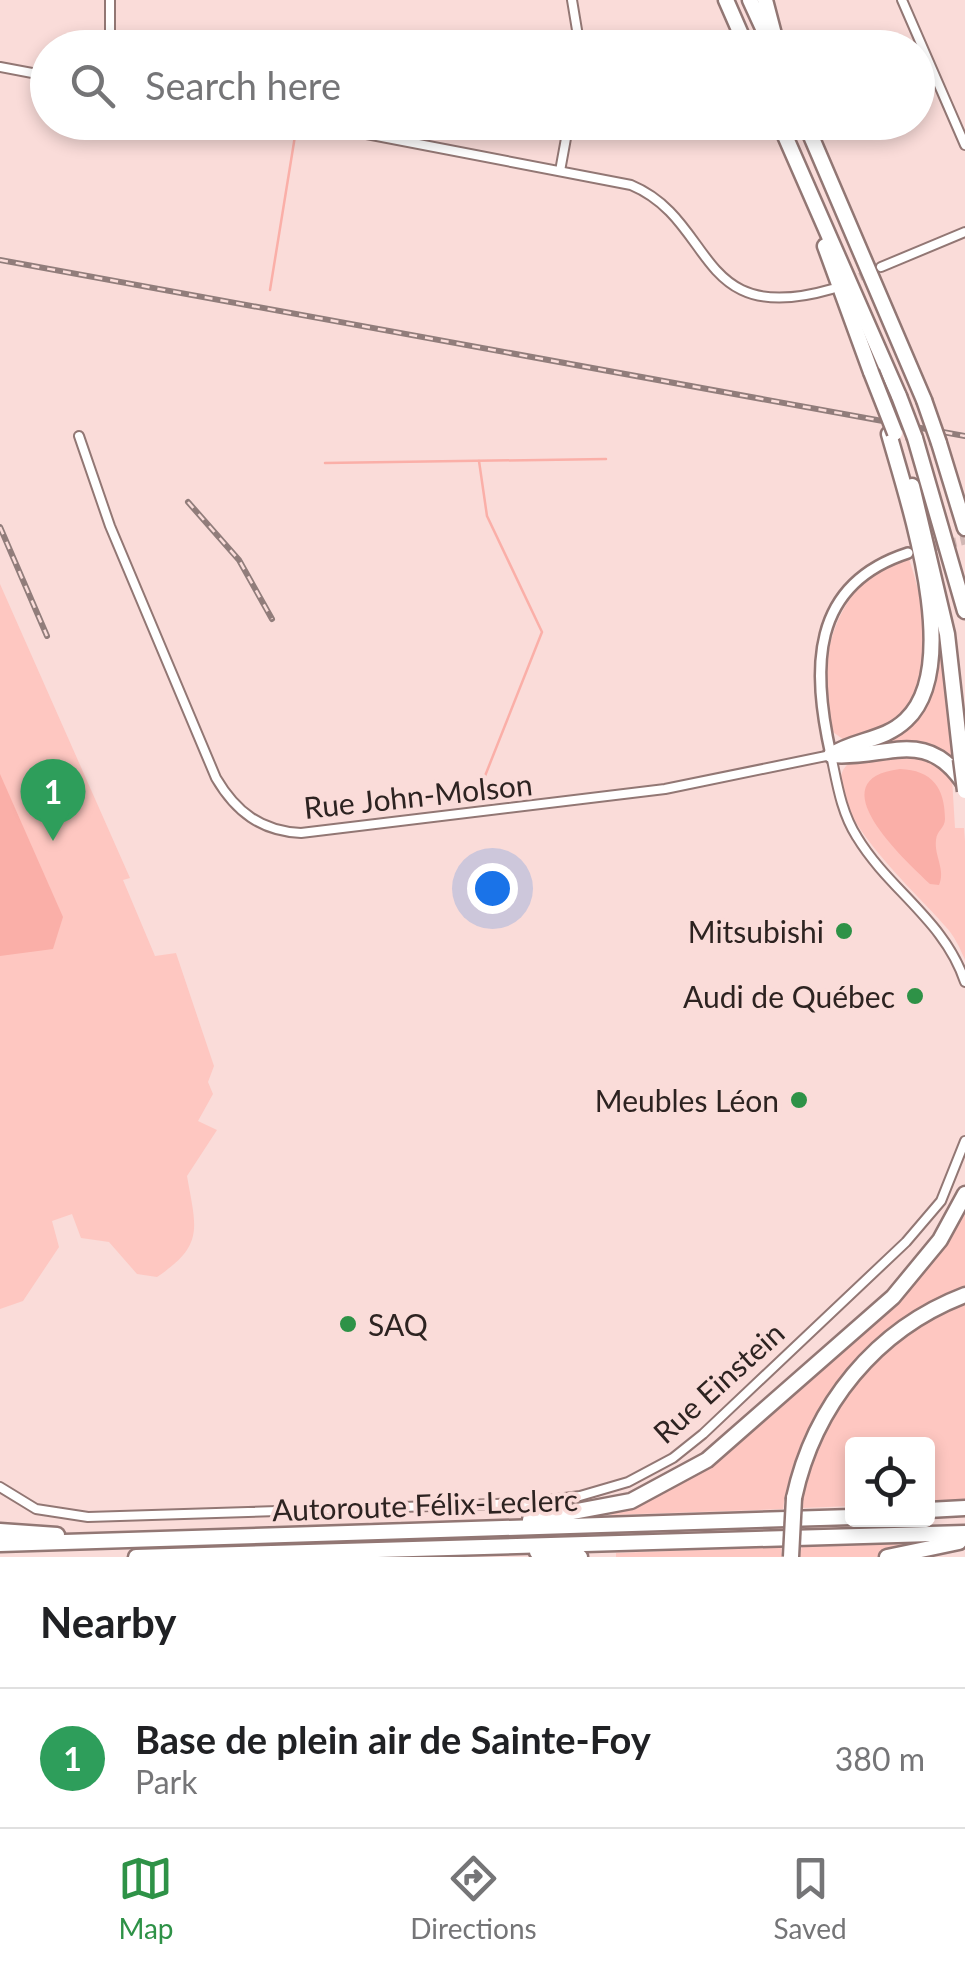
<!DOCTYPE html>
<html lang="en">
<head>
<meta charset="utf-8">
<style>
	:root { --surface:#fff; --page:#f2f2f2; --text:#202124; --muted:#757577; --line:#e0e0e0; --accent:#2e9247 }
	body { margin:0; font-family:Lato,sans-serif; background:var(--page); color:var(--text) }
	.controls { position:absolute; right:30px; bottom:30px; display:grid; overflow:hidden; border-radius:10px; box-shadow:0 5px 15px #0003 }
	.controls button { width:90px; height:90px; display:grid; place-items:center; padding:0; border:0; border-bottom:2px solid var(--line); background:var(--surface); color:var(--text); font:50px sans-serif }
	.you { position:absolute; left:492px; top:888px; width:35px; height:35px; margin:-25px; border:8px solid #fff; border-radius:50%; background:#1a73e8; box-shadow:0 0 0 15px #1a73e833 }
	.badge { display:grid; place-items:center; width:65px; height:65px; border-radius:50%; background:var(--accent); color:#fff; font-size:32px; font-weight:700 }
	.pin { position:absolute; translate:-50% -82px; filter:drop-shadow(0 2px 5px #0008) }
	.pin::after { content:''; position:absolute; top:52px; width:35px; height:30px; background:inherit; clip-path:polygon(0 0,100% 0,50% 100%) }
	.list { margin:0; padding:0; list-style:none }
	h2 { display:flex; justify-content:space-between; align-items:center; height:130px; margin:0; padding:0 40px; font-size:42px }
	h2 small { font-size:32px; font-weight:400; color:var(--muted) }
	.list li { display:grid; grid-template-columns:65px 1fr auto; gap:30px; align-items:center; box-sizing:border-box; height:140px; padding:0 40px; border-top:2px solid var(--line) }
	.list b { display:block; font-size:38px; white-space:nowrap }
	.list p { margin:0; font-size:32px; white-space:nowrap; color:var(--muted) }
	.list em { font-size:32px; font-style:normal; color:var(--muted) }
	.icon { flex:none; width:55px; height:55px; fill:none; stroke:currentColor; stroke-width:2; stroke-linecap:round; stroke-linejoin:round }
	.map { position:relative; flex:none; width:965px; height:1557px; overflow:hidden }
	.search { position:absolute; background:var(--surface); box-shadow:0 5px 15px #0003; left:30px; right:30px; top:30px; height:110px; display:flex; align-items:center; gap:25px; box-sizing:border-box; padding:0 35px; border-radius:55px; color:var(--muted); font-size:38px }
	.sheet { height:270px; background:var(--surface) }
	nav { display:flex; justify-content:space-around; align-items:center; box-sizing:border-box; height:140px; border-top:2px solid var(--line); background:var(--surface); font-size:28px; color:var(--muted) }
	nav a { display:grid; justify-items:center; gap:5px }
	nav .on { color:var(--accent) }
	.map>svg:first-child { display:block }
</style>
</head>
<body>
<div class="map">
<svg width="965" height="1557" viewBox="0 0 965 1557">
	<rect width="100%" height="100%" fill="#fadcd9"/>
	<!-- green -->
	<g fill="#fec7c1">
		<path d="M 909,559 C 929,621 948,701 874,731 C 864,735 854,740 844,740 L 833,732 C 812,669 835,574 909,559 Z"/>
		<path d="M 0,584 L 130,878 L 123,880 L 155,956 L 176,953 L 214,1066 L 208,1082 L 213,1094 L 198,1121 L 217,1130 L 187,1176 C 196,1228 205,1245 157,1277 L 137,1274 L 109,1242 L 81,1238 L 72,1214 L 52,1221 L 59,1247 L 23,1301 L 0,1309 Z"/>
		<path d="M 935,614 L 956,765 L 919,744 L 891,744 L 888,739 C 938,712 942,665 935,614 Z"/>
		<path d="M 891,754 L 923,756 L 952,778 L 955,828 L 964,828 L 965,841 L 965,960 C 960,948 954,935 945,926 C 925,901 814,802 846,766 C 855,756 878,756 891,754 Z"/>
		<path d="M 965,1206 L 965,1288 C 870,1319 798,1411 783,1509 L 610,1515 L 681,1483 L 729,1449 L 885,1312 L 935,1259 Z"/>
		<path d="M 965,1304 L 965,1501 L 928,1502 L 928,1444 L 852,1444 L 852,1506 L 802,1508 C 811,1415 881,1339 965,1304 Z"/>
		<path d="M 917,1544 L 877,1557 L 799,1557 L 802,1546 Z"/>
		<path d="M 781,1547 L 782,1557 L 616,1557 L 616,1553 Z"/>
	</g>
	<!-- water -->
	<g fill="#faafa8">
		<path d="M 900,769 C 932,770 945,788 945,819 C 945,828 937,830 936,840 C 934,856 946,870 939,885 L 930,884 C 904,859 816,779 900,769 Z"/>
		<path d="M 0,774 L 63,917 L 53,949 L 0,956 Z"/>
	</g>
	<g fill="none" stroke-linecap="round" stroke-linejoin="round">
		<!-- stream -->
		<g stroke="#faafa8" stroke-width="2.5">
			<path d="M 270,290 L 295,136"/>
			<path d="M 479,461 L 487,516 L 542,632 L 483,781 L 486,791"/>
			<path d="M 325,463 L 606,459"/>
		</g>
		<!-- minor-tunnel -->
		<path stroke="#d1b7b4" stroke-width="8" stroke-dasharray="8 4" stroke-linecap="butt" d="M 849,282 L 881,267"/>
		<!-- tertiary-tunnel -->
		<path stroke="#d1b7b4" stroke-width="9" stroke-dasharray="9 4.5" stroke-linecap="butt" d="M 908,553 L 965,540"/>
		<defs>
			<g id="minor">
				<path d="M 572,0 L 580,48"/>
				<path d="M 902,0 L 965,145"/>
				<path d="M 110,48 L 110,0"/>
				<path d="M 0,67 L 48,76"/>
				<path d="M 304,122 L 631,185 C 717,221 694,329 832,289"/>
				<path d="M 560,171 L 569,122"/>
				<path d="M 881,267 L 965,232"/>
				<path d="M 79,436 L 110,526 L 216,778 C 236,812 261,831 301,833 L 665,789 L 831,755 C 837,783 841,812 857,837 C 889,890 945,921 965,982"/>
				<path d="M 0,1487 L 36,1509 L 88,1517 L 527,1503 L 580,1496 L 628,1482 L 673,1458 L 703,1434 L 906,1242 L 941,1201 L 965,1141"/>
			</g>
			<path id="tertiary" d="M 831,755 C 812,670 809,585 908,553"/>
			<g id="motorway">
				<path d="M 726,0 L 747,48"/>
				<path d="M 750,0 L 772,48"/>
				<path d="M 765,0 L 776,42"/>
				<path d="M 779,122 L 899,396"/>
				<path d="M 805,122 L 924,400"/>
				<path d="M 825,246 L 871,372"/>
				<path d="M 915,438 L 965,611"/>
				<path d="M 939,443 L 965,528"/>
				<path d="M 912,486 L 947,634 L 961,759"/>
				<path d="M 831,755 C 856,739 884,741 906,720 C 964,666 908,502 889,434"/>
				<path d="M 832,755 C 886,760 926,725 965,785"/>
				<path d="M 794,1498 C 814,1405 876,1329 965,1295"/>
				<path d="M 928,1510 L 965,1508"/>
				<path d="M 530,1520 L 631,1501 L 707,1460 L 893,1297 L 940,1240 L 965,1194"/>
				<path d="M 0,1531 L 57,1535"/>
				<path d="M 0,1544 L 852,1517"/>
				<path d="M 537,1552 L 580,1557"/>
				<path d="M 136,1557 L 965,1533"/>
				<path d="M 887,1557 L 959,1542"/>
			</g>
		</defs>
		<!-- minor casing -->
		<use href="#minor" stroke="#927774" stroke-width="12"/>
		<!-- tertiary casing -->
		<use href="#tertiary" stroke="#927774" stroke-width="14"/>
		<!-- motorway casing -->
		<use href="#motorway" stroke="#927774" stroke-width="19"/>
		<!-- minor -->
		<use href="#minor" stroke="#fff" stroke-width="8"/>
		<!-- tertiary -->
		<use href="#tertiary" stroke="#fff" stroke-width="9"/>
		<!-- motorway -->
		<use href="#motorway" stroke="#fff" stroke-width="14"/>
		<defs>
			<g id="rail">
				<path d="M 0,260 L 965,436"/>
				<path d="M 188,502 L 239,560 L 272,619"/>
				<path d="M 0,527 L 47,636"/>
			</g>
		</defs>
		<!-- rail casing -->
		<use href="#rail" stroke="#917d7b" stroke-width="6"/>
		<!-- rail -->
		<use href="#rail" stroke="#fadcd9" stroke-width="2.5" stroke-dasharray="8" stroke-linecap="butt"/>
		<defs>
			<g id="motorway-bridge">
				<path d="M 871,372 L 895,433"/>
				<path d="M 899,396 L 915,438"/>
				<path d="M 924,400 L 939,443"/>
				<path d="M 961,759 L 965,791"/>
				<path d="M 791,1557 L 794,1498"/>
			</g>
		</defs>
		<!-- motorway-bridge casing -->
		<use href="#motorway-bridge" stroke="#927774" stroke-width="19" stroke-linecap="butt"/>
		<!-- motorway-bridge -->
		<use href="#motorway-bridge" stroke="#fff" stroke-width="14"/>
	</g>
	<!-- markers -->
	<g fill="#2e9247" stroke="#fadcd9" stroke-width="4">
		<circle cx="844" cy="931" r="10"/>
		<circle cx="915" cy="996" r="10"/>
		<circle cx="799" cy="1100" r="10"/>
		<circle cx="348" cy="1324" r="10"/>
	</g>
	<g text-anchor="middle" dominant-baseline="central" stroke-width="8" stroke-linejoin="round" paint-order="stroke">
		<!-- street labels -->
		<g font-size="30" fill="#2d2321" stroke="#fadcd9">
			<text transform="translate(418 795) rotate(-6)">Rue John-Molson</text>
			<text transform="translate(718 1382) rotate(-42)">Rue Einstein</text>
			<text transform="translate(425 1504) rotate(-2)">Autoroute Félix-Leclerc</text>
		</g>
		<!-- poi labels -->
		<g font-size="30" fill="#2d2321" stroke="#fadcd9" text-anchor="end">
			<text x="824" y="931">Mitsubishi</text>
			<text x="895" y="996">Audi de Québec</text>
			<text x="779" y="1100">Meubles Léon</text>
			<text x="368" y="1324" text-anchor="start">SAQ</text>
		</g>
	</g>
</svg>
<div class="controls">
<button><svg class="icon" aria-label="locate" viewBox="0 0 24 24"><circle cx="12" cy="12" r="6"/><path d="M12 2v4M12 18v4M2 12h4M18 12h4"/></svg></button>
</div>
<div class="you"></div>
<div class="pin badge" style="left:53px;top:841px;background:#2e9e5b">1</div>
<div class="search"><svg class="icon" aria-label="search" viewBox="0 0 24 24"><circle cx="10" cy="10" r="6"/><path d="M15 15l6 6"/></svg>Search here</div>
</div>
<section class="sheet">
<h2>Nearby<small></small></h2>
<ul class="list">
<li><span class="badge" style="background:#2e9e5b">1</span><div><b>Base de plein air de Sainte-Foy</b><p>Park</p></div><em>380 m</em></li>
</ul>
</section>
<nav>
<a class="on"><svg class="icon" aria-label="map" viewBox="0 0 24 24"><path d="M3 6l6-2 6 2 6-2v14l-6 2-6-2-6 2zM9 4v14M15 6v14"/></svg>Map</a>
<a><svg class="icon" aria-label="directions" viewBox="0 0 24 24"><path d="M12 3l9 9-9 9-9-9zM9 14v-3h6M13 9l2 2-2 2"/></svg>Directions</a>
<a><svg class="icon" aria-label="saved" viewBox="0 0 24 24"><path d="M7 4h10v16l-5-4-5 4z"/></svg>Saved</a>
</nav>
</body>
</html>
